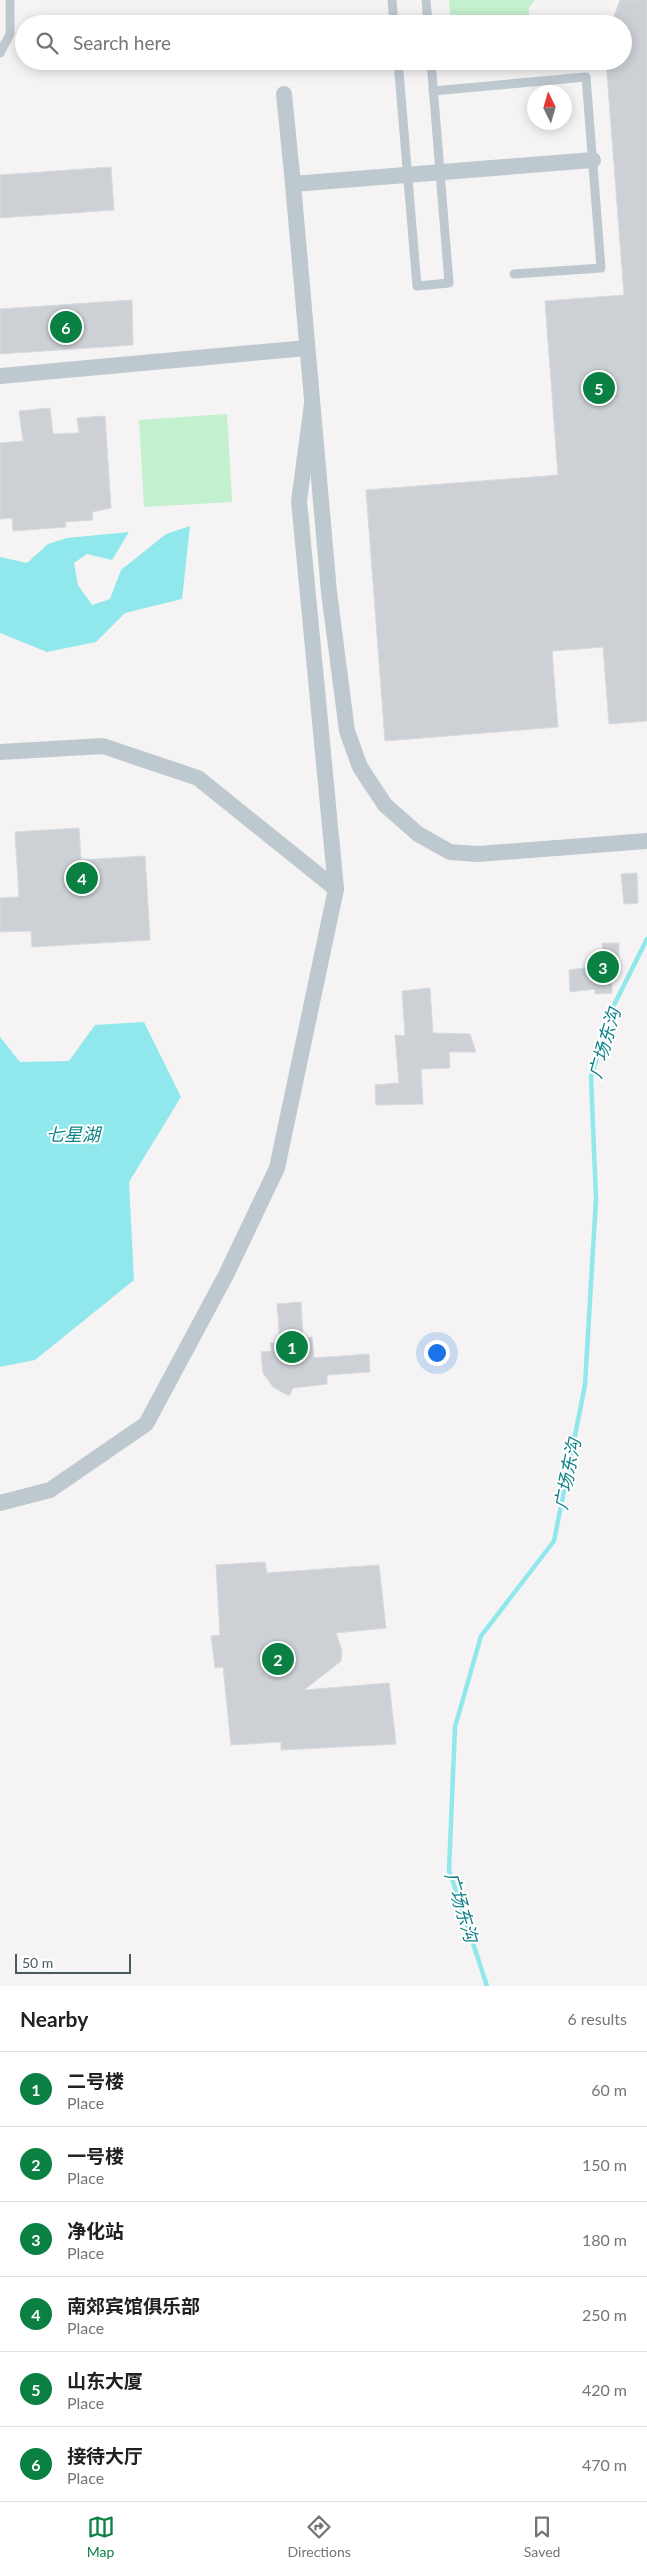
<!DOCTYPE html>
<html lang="en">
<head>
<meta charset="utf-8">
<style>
	:root { --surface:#fff; --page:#f2f2f2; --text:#202124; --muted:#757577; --line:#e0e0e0; --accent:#0b8043 }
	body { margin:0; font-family:Lato,"Noto Sans SC",sans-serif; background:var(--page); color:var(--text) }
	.compass { position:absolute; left:527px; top:85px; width:45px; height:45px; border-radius:50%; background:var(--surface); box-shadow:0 2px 12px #0003; rotate:355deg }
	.scale { position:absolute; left:15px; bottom:12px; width:116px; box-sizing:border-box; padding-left:5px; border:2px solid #4a5960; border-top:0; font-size:14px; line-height:18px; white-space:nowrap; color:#4a5960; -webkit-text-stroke:4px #fff; paint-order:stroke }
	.you { position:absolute; left:436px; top:1352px; width:18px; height:18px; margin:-12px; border:4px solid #fff; border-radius:50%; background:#1a73e8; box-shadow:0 0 0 8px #1a73e833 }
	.badge { display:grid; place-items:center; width:32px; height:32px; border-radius:50%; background:var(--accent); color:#fff; font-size:16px; font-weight:700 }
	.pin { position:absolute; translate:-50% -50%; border:2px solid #fff; box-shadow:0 1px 5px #0006 }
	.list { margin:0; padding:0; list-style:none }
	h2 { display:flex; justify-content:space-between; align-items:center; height:65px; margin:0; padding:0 20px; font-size:21px }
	h2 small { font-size:16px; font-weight:400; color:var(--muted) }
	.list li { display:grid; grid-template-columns:32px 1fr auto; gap:15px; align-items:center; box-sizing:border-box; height:75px; padding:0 20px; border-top:1px solid var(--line) }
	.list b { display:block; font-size:19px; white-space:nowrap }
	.list p { margin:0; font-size:16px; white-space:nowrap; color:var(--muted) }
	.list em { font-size:16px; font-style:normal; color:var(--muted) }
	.icon { flex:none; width:28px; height:28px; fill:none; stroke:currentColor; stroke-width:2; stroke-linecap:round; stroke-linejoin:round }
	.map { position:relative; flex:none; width:647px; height:1986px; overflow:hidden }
	.search { position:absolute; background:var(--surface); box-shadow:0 2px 12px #0003; left:15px; right:15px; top:15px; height:55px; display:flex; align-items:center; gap:12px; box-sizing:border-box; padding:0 18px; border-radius:28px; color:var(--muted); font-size:19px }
	.sheet { height:515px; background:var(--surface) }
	nav { display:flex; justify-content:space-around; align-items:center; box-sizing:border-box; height:70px; border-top:1px solid var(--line); background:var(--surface); font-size:14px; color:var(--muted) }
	nav a { display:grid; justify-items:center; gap:2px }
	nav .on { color:var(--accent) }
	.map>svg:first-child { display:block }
</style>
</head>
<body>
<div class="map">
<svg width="647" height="1986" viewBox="0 0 647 1986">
	<rect width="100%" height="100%" fill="#f5f3f3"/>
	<!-- green -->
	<g fill="#c3f0ce">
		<path d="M 449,0 L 535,0 L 529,7 L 529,24 L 451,24 Z"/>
		<path d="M 227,414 L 232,502 L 144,507 L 139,420 Z"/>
	</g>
	<!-- water -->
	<g fill="#91e8ec">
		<path d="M 190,526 L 182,599 L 125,613 L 96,642 L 47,652 L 0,633 L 0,557 L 27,563 L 48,544 L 67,538 L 129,532 L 112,560 L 87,554 L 74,563 L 78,585 L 92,605 L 110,599 L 121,570 L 166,534 Z"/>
		<path d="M 144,1022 L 181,1097 L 129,1182 L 134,1280 L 35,1360 L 0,1367 L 0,1037 L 20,1062 L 69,1061 L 95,1025 Z"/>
	</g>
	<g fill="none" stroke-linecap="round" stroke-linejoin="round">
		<!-- stream -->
		<path stroke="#91e8ec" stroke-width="4.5" d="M 487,1986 L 449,1870 L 455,1727 L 481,1636 L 554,1541 L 585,1385 L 596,1199 L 591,1077 L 611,1011 L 647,939"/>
	</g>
	<!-- building -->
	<g fill="#cdd1d5" stroke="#d7dade">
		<path d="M 620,0 L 647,0 L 647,721 L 609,724 L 603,647 L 552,651 L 558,727 L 385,741 L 366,490 L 558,475 L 545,301 L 624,295 L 606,61 L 623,61 L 623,24 L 611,24 Z"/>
		<path d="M 111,167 L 114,210 L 0,218 L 0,175 Z"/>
		<path d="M 132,300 L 133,345 L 0,354 L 0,309 Z"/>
		<path d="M 50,408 L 53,434 L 79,433 L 77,418 L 105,416 L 111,508 L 92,512 L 93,520 L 65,522 L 66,527 L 13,531 L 12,518 L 0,519 L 0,443 L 23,441 L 19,411 Z"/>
		<path d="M 79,828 L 81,860 L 145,856 L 150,940 L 32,947 L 31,931 L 0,932 L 0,898 L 19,897 L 15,832 Z"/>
		<path d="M 637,873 L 638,903 L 624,904 L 621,874 Z"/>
		<path d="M 602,943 L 619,943 L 619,966 L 612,966 L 612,993 L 595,994 L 595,989 L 570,992 L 569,970 L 605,965 Z"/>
		<path d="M 430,988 L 433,1033 L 470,1034 L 476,1052 L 449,1052 L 450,1068 L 421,1069 L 423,1104 L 376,1105 L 375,1085 L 399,1083 L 395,1035 L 405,1036 L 402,991 Z"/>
		<path d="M 301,1302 L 303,1338 L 312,1337 L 314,1358 L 369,1354 L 370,1372 L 327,1375 L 327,1384 L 293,1388 L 289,1396 L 273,1387 L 263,1373 L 261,1352 L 272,1351 L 270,1343 L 280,1342 L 277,1304 Z"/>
		<path d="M 265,1562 L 267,1573 L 379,1565 L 386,1628 L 336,1633 L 342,1651 L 341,1661 L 304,1690 L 389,1683 L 396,1744 L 281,1750 L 281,1742 L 231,1745 L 223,1667 L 215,1668 L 211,1636 L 220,1635 L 216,1565 Z"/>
	</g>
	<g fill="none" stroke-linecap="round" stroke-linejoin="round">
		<!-- lane -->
		<g stroke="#bec9cf" stroke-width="9">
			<path d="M 392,0 L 394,24"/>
			<path d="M 426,0 L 428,24"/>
			<path d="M 0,53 L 10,34 L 10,0"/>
			<path d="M 398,61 L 417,286 L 449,283 L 431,61"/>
			<path d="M 433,91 L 586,77 L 601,268 L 514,274"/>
		</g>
		<!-- street -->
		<g stroke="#bec9cf" stroke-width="16">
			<path d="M 284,94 L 293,184 L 593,160"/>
			<path d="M 293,184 L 329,592 L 347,731 L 360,767 L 385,805 L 418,834 L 450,852 L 478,854 L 647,841"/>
			<path d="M 0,376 L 307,348"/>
			<path d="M 0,752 L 103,746 L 198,778 L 336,889"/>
			<path d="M 0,1503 L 50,1490 L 146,1424 L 226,1275 L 277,1168 L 336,889 L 299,501 L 312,404"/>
		</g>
	</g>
	<g text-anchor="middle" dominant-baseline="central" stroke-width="4" stroke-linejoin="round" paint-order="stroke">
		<!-- water labels -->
		<g font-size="18" font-style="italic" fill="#0f8288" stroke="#fff">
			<text transform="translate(604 1043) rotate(-74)">广场东沟</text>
			<text x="73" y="1134">七星湖</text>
			<text transform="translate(567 1474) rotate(-79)">广场东沟</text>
			<text transform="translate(462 1907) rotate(73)">广场东沟</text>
		</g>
	</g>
</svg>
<svg class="compass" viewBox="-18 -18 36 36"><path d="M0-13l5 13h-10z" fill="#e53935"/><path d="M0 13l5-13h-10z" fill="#757577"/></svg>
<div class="scale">50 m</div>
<div class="you"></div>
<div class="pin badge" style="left:292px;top:1347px">1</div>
<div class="pin badge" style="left:278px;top:1659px">2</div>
<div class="pin badge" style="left:603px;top:967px">3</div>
<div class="pin badge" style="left:82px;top:878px">4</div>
<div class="pin badge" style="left:599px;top:388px">5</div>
<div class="pin badge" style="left:66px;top:327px">6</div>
<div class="search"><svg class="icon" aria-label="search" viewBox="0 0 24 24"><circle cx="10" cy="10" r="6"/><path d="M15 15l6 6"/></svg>Search here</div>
</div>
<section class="sheet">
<h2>Nearby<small>6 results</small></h2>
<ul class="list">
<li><span class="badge">1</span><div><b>二号楼</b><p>Place</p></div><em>60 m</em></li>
<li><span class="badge">2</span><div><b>一号楼</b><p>Place</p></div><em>150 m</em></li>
<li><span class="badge">3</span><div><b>净化站</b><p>Place</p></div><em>180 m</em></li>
<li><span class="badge">4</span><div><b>南郊宾馆俱乐部</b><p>Place</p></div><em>250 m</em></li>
<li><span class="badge">5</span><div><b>山东大厦</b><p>Place</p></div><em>420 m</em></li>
<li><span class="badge">6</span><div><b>接待大厅</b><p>Place</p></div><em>470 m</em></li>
</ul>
</section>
<nav>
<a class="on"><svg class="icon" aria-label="map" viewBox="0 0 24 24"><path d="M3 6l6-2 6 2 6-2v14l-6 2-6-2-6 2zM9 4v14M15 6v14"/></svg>Map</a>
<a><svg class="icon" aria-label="directions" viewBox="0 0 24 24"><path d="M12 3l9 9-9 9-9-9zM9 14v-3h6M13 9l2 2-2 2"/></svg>Directions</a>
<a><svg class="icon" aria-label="saved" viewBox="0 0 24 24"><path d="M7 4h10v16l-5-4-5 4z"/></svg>Saved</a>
</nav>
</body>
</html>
